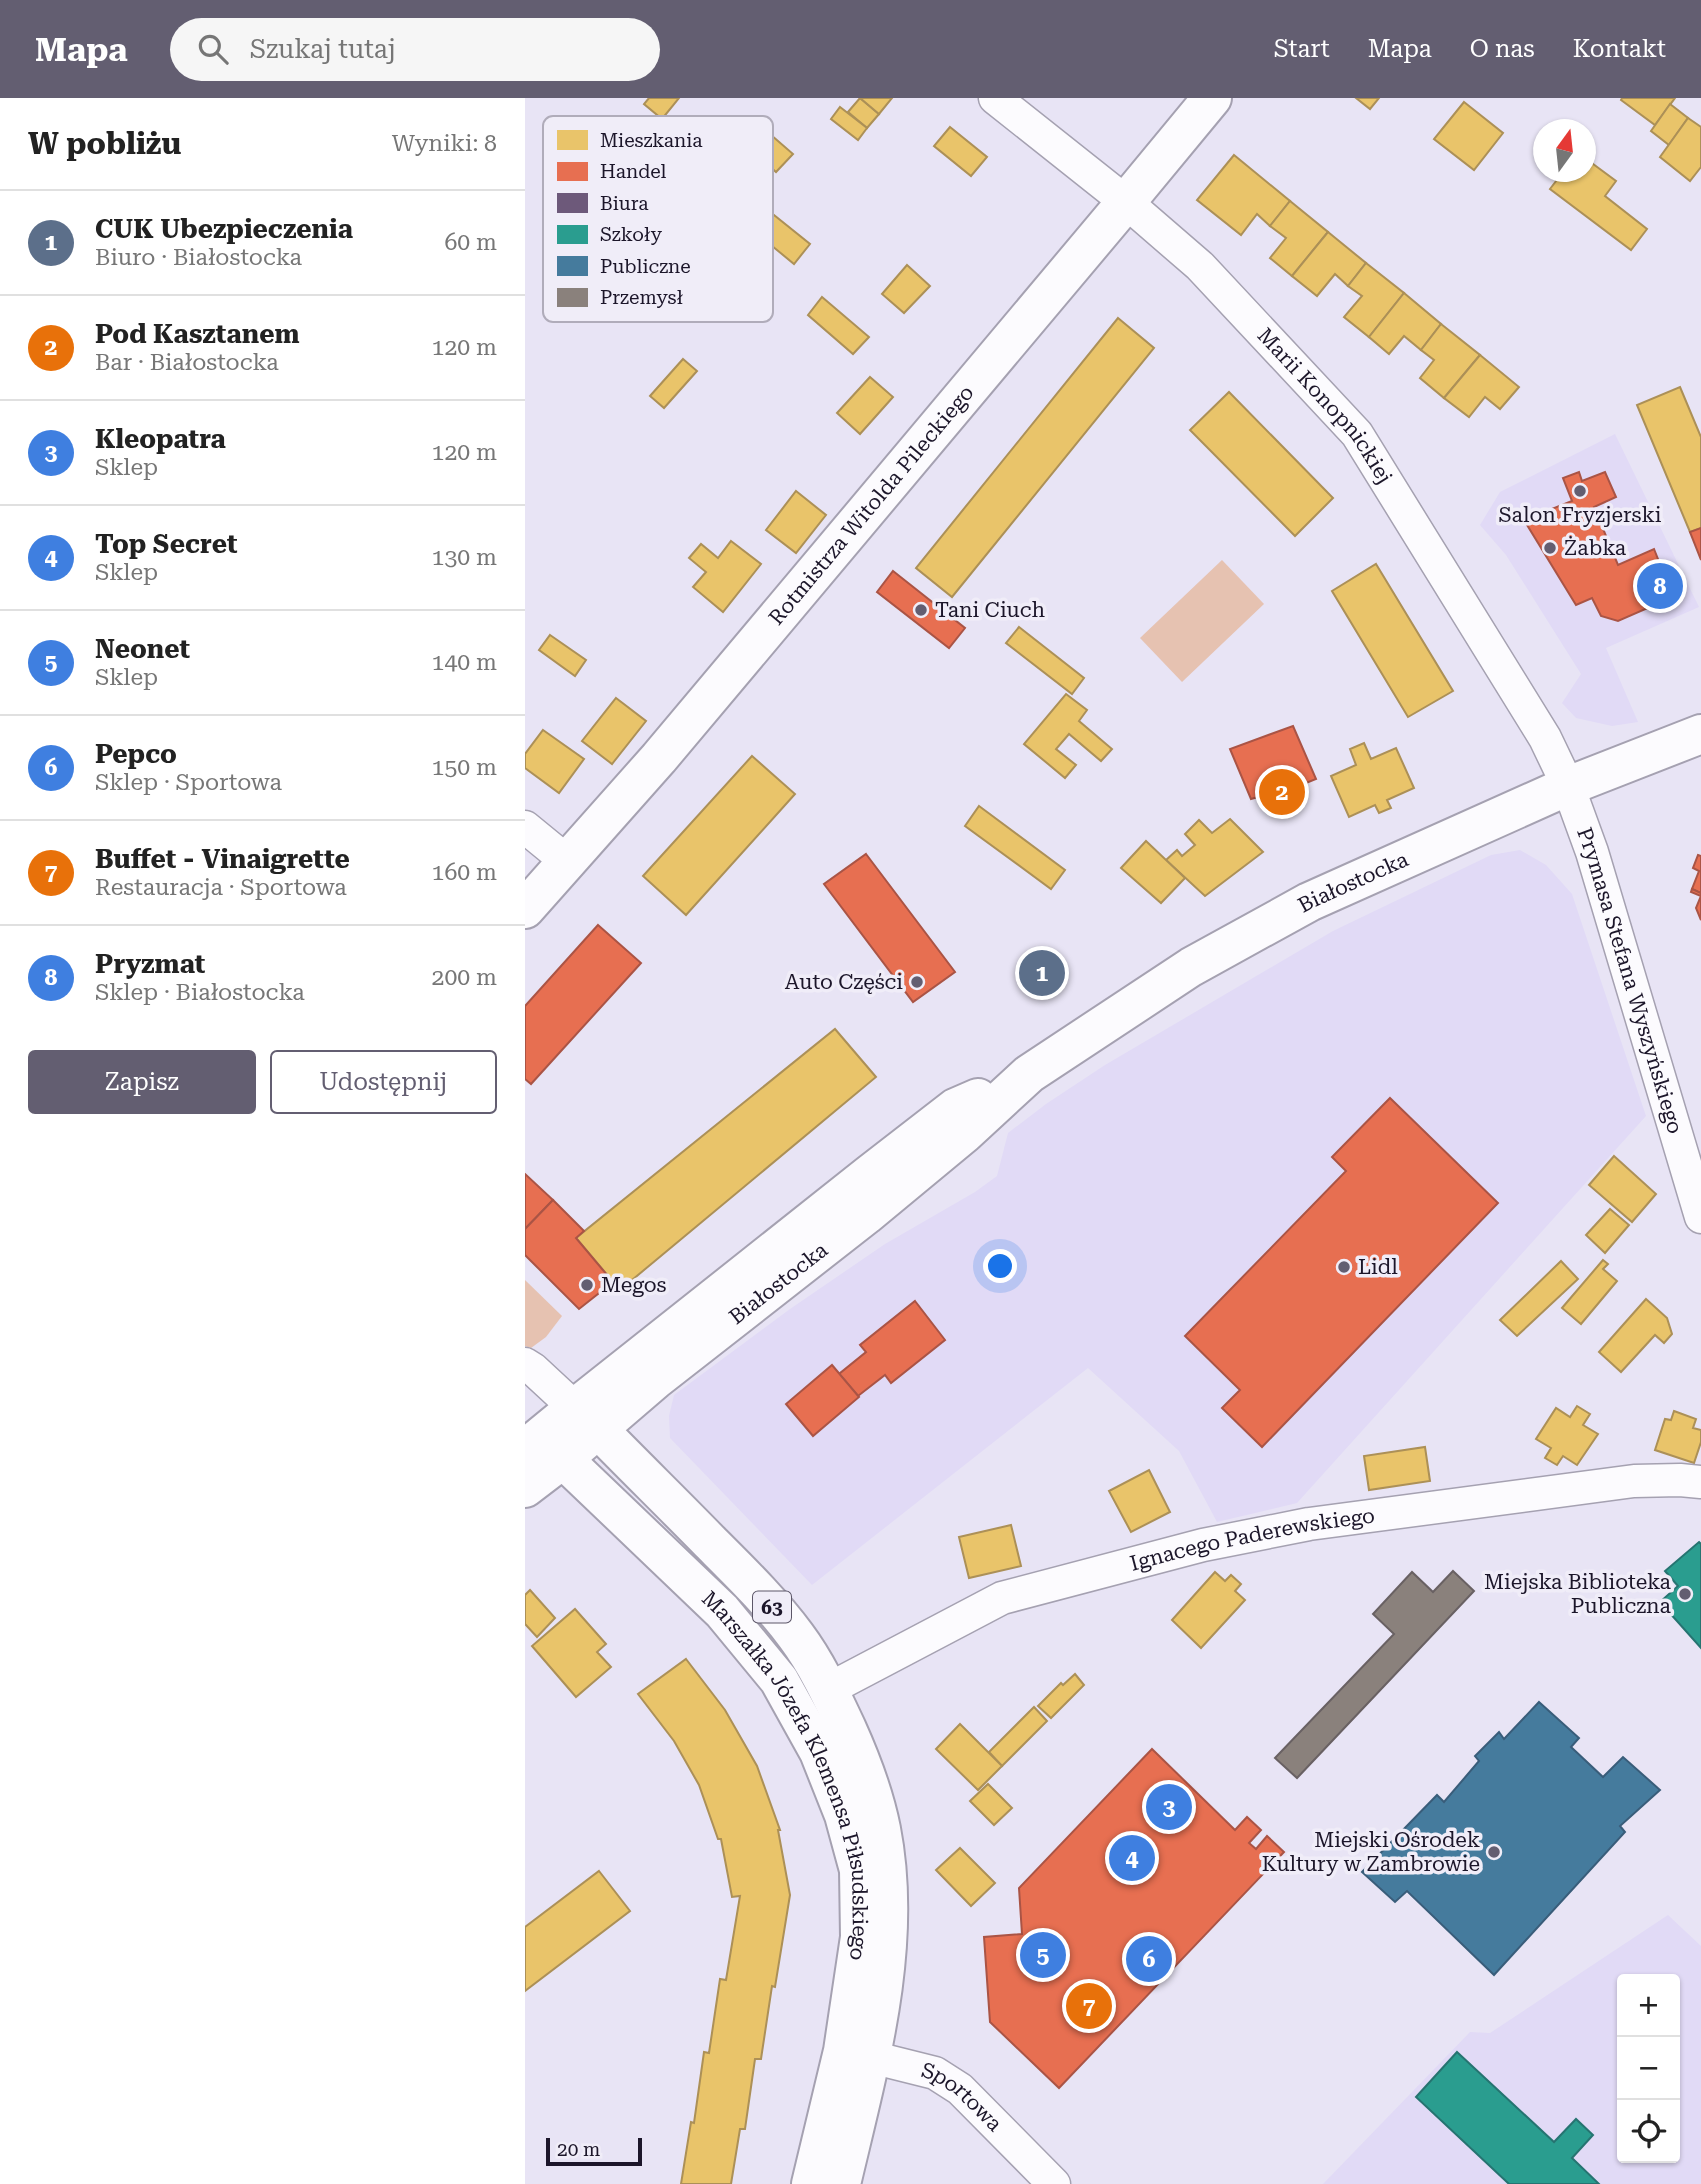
<!DOCTYPE html>
<html lang="pl">
<head>
<meta charset="utf-8">
<style>
	:root { --surface:#fff; --page:#f6f6f6; --text:#222; --muted:#767676; --line:#e0e0e0; --accent:#635e71 }
	body { margin:0; font-family:"Roboto Serif",serif; background:var(--page); color:var(--text) }
	.controls { position:absolute; right:21px; bottom:21px; display:grid; overflow:hidden; border-radius:7px; box-shadow:0 2px 5px #0004 }
	.controls button { width:63px; height:63px; display:grid; place-items:center; padding:0; border:0; border-bottom:2px solid var(--line); background:var(--surface); color:var(--text); font:35px sans-serif }
	.compass { position:absolute; left:1008px; top:21px; width:63px; height:63px; border-radius:50%; background:var(--surface); box-shadow:0 2px 5px #0004; rotate:15deg }
	.scale { position:absolute; left:21px; bottom:18px; width:96px; box-sizing:border-box; padding-left:7px; border:4px solid #1c162a; border-top:0; font-size:19px; line-height:24px; white-space:nowrap; color:#1c162a; -webkit-text-stroke:5px #f0edf8; paint-order:stroke }
	.you { position:absolute; left:476px; top:1169px; width:24px; height:24px; margin:-18px; border:5px solid #fff; border-radius:50%; background:#1a73e8; box-shadow:0 0 0 10px #1a73e833 }
	.badge { display:grid; place-items:center; width:46px; height:46px; border-radius:50%; background:var(--accent); color:#fff; font-size:23px; font-weight:700 }
	.pin { position:absolute; translate:-50% -50%; border:4px solid #fff; box-shadow:0 2px 7px #0006 }
	.list { margin:0; padding:0; list-style:none }
	h2 { display:flex; justify-content:space-between; align-items:center; height:91px; margin:0; padding:0 28px; font-size:30px }
	h2 small { font-size:23px; font-weight:400; color:var(--muted) }
	.list li { display:grid; grid-template-columns:46px 1fr auto; gap:21px; align-items:center; box-sizing:border-box; height:105px; padding:0 28px; border-top:2px solid var(--line) }
	.list b { display:block; font-size:26px; white-space:nowrap }
	.list p { margin:0; font-size:23px; white-space:nowrap; color:var(--muted) }
	.list em { font-size:23px; font-style:normal; color:var(--muted) }
	.actions { display:flex; gap:14px; padding:21px 28px }
	.actions a { flex:1; padding:16px 0; border:2px solid var(--accent); border-radius:7px; text-align:center; font-size:24px; color:var(--accent) }
	.actions .main { background:var(--accent); color:#fff }
	.icon { flex:none; width:38px; height:38px; fill:none; stroke:currentColor; stroke-width:2; stroke-linecap:round; stroke-linejoin:round }
	.map { position:relative; flex:none; width:1176px; height:2086px; overflow:hidden }
	header { display:flex; align-items:center; gap:42px; box-sizing:border-box; height:98px; padding:0 35px; background:var(--accent); color:#fff }
	header strong { font-size:33px }
	nav { display:flex; gap:38px; margin-inline-start:auto; font-size:24px }
	.search { width:490px; height:63px; background:var(--page); display:flex; align-items:center; gap:18px; box-sizing:border-box; padding:0 24px; border-radius:38px; color:var(--muted); font-size:26px }
	main { display:flex }
	aside { flex:1; background:var(--surface) }
	.map>svg:first-child { display:block }
</style>
</head>
<body>
<header>
<strong>Mapa</strong>
<div class="search"><svg class="icon" aria-label="search" viewBox="0 0 24 24"><circle cx="10" cy="10" r="6"/><path d="M15 15l6 6"/></svg>Szukaj tutaj</div>
<nav><a>Start</a><a>Mapa</a><a>O nas</a><a>Kontakt</a></nav>
</header>
<main>
<aside>
<h2>W pobliżu<small>Wyniki: 8</small></h2>
<ul class="list">
<li><span class="badge" style="background:#5c6f8a">1</span><div><b>CUK Ubezpieczenia</b><p>Biuro · Białostocka</p></div><em>60 m</em></li>
<li><span class="badge" style="background:#e8710a">2</span><div><b>Pod Kasztanem</b><p>Bar · Białostocka</p></div><em>120 m</em></li>
<li><span class="badge" style="background:#3f7fe0">3</span><div><b>Kleopatra</b><p>Sklep</p></div><em>120 m</em></li>
<li><span class="badge" style="background:#3f7fe0">4</span><div><b>Top Secret</b><p>Sklep</p></div><em>130 m</em></li>
<li><span class="badge" style="background:#3f7fe0">5</span><div><b>Neonet</b><p>Sklep</p></div><em>140 m</em></li>
<li><span class="badge" style="background:#3f7fe0">6</span><div><b>Pepco</b><p>Sklep · Sportowa</p></div><em>150 m</em></li>
<li><span class="badge" style="background:#e8710a">7</span><div><b>Buffet - Vinaigrette</b><p>Restauracja · Sportowa</p></div><em>160 m</em></li>
<li><span class="badge" style="background:#3f7fe0">8</span><div><b>Pryzmat</b><p>Sklep · Białostocka</p></div><em>200 m</em></li>
</ul>
<div class="actions"><a class="main">Zapisz</a><a>Udostępnij</a></div>
</aside>
<div class="map">
<svg width="1176" height="2086" viewBox="0 0 1176 2086">
	<rect width="100%" height="100%" fill="#e8e4f5"/>
	<!-- built -->
	<g fill="#e1daf6" fill-rule="evenodd">
		<path d="M 1090,336 L 1174,509 L 1081,550 L 1113,624 L 1087,628 L 1051,620 L 1037,605 L 1056,576 L 981,457 L 955,427 L 975,394 Z"/>
		<path d="M 995,752 L 1021,767 L 1047,796 L 1121,1018 L 772,1405 L 692,1424 L 654,1353 L 563,1270 L 287,1487 L 145,1340 L 144,1318 L 149,1297 L 265,1211 L 360,1146 L 450,1094 L 472,1078 L 483,1035 L 521,1006 L 580,967 L 808,833 L 966,757 Z"/>
		<path d="M 1143,1817 L 1176,1848 L 1176,2086 L 798,2086 L 945,1934 L 965,1935 ZM 1097,1881 L 1150,1881 L 1150,2060 L 1097,2060 Z"/>
	</g>
	<!-- green -->
	<g fill="#e6c2b1">
		<path d="M 697,462 L 739,506 L 657,584 L 615,540 Z"/>
		<path d="M 0,1182 L 37,1218 L 21,1239 L 6,1250 L 0,1248 Z"/>
	</g>
	<!-- homes -->
	<g fill="#e9c46a" stroke="#ac9057" stroke-width="2">
		<path d="M 124,0 L 154,0 L 137,21 L 119,6 Z"/>
		<path d="M 335,0 L 354,16 L 342,30 L 323,14 Z"/>
		<path d="M 335,0 L 367,0 L 354,16 Z"/>
		<path d="M 831,0 L 854,0 L 845,11 Z"/>
		<path d="M 1097,0 L 1150,0 L 1130,27 L 1096,2 Z"/>
		<path d="M 939,4 L 978,35 L 949,72 L 909,41 Z"/>
		<path d="M 1145,6 L 1163,20 L 1144,47 L 1126,33 Z"/>
		<path d="M 315,9 L 342,30 L 333,42 L 306,21 Z"/>
		<path d="M 1163,20 L 1176,29 L 1176,69 L 1165,83 L 1135,59 Z"/>
		<path d="M 425,29 L 462,59 L 446,78 L 409,48 Z"/>
		<path d="M 238,30 L 268,56 L 251,74 L 244,68 L 205,111 L 182,91 Z"/>
		<path d="M 709,57 L 765,103 L 745,128 L 732,116 L 716,137 L 672,102 Z"/>
		<path d="M 1060,60 L 1091,83 L 1080,98 L 1122,131 L 1106,152 L 1025,91 L 1038,74 L 1060,74 Z"/>
		<path d="M 765,103 L 803,134 L 767,178 L 745,160 L 761,140 L 745,128 Z"/>
		<path d="M 239,109 L 285,146 L 269,166 L 224,129 Z"/>
		<path d="M 803,134 L 841,165 L 823,188 L 810,176 L 792,198 L 767,178 Z"/>
		<path d="M 841,165 L 879,195 L 844,239 L 819,219 L 837,198 L 823,188 Z"/>
		<path d="M 382,167 L 405,188 L 379,215 L 357,196 Z"/>
		<path d="M 879,195 L 916,226 L 896,252 L 879,238 L 864,256 L 844,239 Z"/>
		<path d="M 297,199 L 344,239 L 328,256 L 283,217 Z"/>
		<path d="M 593,220 L 629,250 L 427,499 L 391,470 Z"/>
		<path d="M 916,226 L 955,257 L 919,300 L 895,280 L 909,262 L 896,252 Z"/>
		<path d="M 955,257 L 994,289 L 975,311 L 960,299 L 944,319 L 919,300 Z"/>
		<path d="M 158,261 L 172,273 L 139,310 L 125,298 Z"/>
		<path d="M 345,279 L 368,299 L 335,336 L 312,315 Z"/>
		<path d="M 1155,289 L 1176,339 L 1176,430 L 1165,434 L 1112,307 Z"/>
		<path d="M 704,294 L 808,400 L 770,438 L 665,332 Z"/>
		<path d="M 271,393 L 301,417 L 271,455 L 241,432 Z"/>
		<path d="M 206,443 L 236,466 L 198,514 L 168,489 L 181,474 L 164,460 L 176,446 L 193,460 Z"/>
		<path d="M 851,466 L 928,593 L 883,619 L 807,493 Z"/>
		<path d="M 494,529 L 559,580 L 547,596 L 481,545 Z"/>
		<path d="M 25,537 L 61,562 L 50,578 L 14,552 Z"/>
		<path d="M 541,596 L 562,612 L 554,623 L 587,651 L 576,663 L 544,636 L 531,651 L 551,667 L 540,680 L 499,646 Z"/>
		<path d="M 91,600 L 121,623 L 87,666 L 57,643 Z"/>
		<path d="M 18,632 L 59,661 L 34,695 L 0,670 L 0,656 Z"/>
		<path d="M 839,645 L 846,661 L 871,650 L 889,690 L 862,702 L 866,710 L 854,715 L 850,707 L 824,719 L 806,678 L 831,667 L 825,651 Z"/>
		<path d="M 227,658 L 270,696 L 161,817 L 118,778 Z"/>
		<path d="M 454,708 L 540,772 L 526,791 L 440,728 Z"/>
		<path d="M 705,721 L 738,754 L 680,798 L 641,762 L 652,752 L 657,758 L 670,747 L 660,736 L 674,722 L 687,735 Z"/>
		<path d="M 621,743 L 660,780 L 636,805 L 596,770 Z"/>
		<path d="M 310,931 L 351,979 L 95,1192 L 51,1140 Z"/>
		<path d="M 1089,1058 L 1131,1096 L 1107,1124 L 1064,1087 Z"/>
		<path d="M 1085,1111 L 1104,1127 L 1080,1155 L 1061,1137 Z"/>
		<path d="M 1078,1162 L 1083,1166 L 1078,1171 L 1092,1183 L 1056,1226 L 1037,1210 Z"/>
		<path d="M 1036,1163 L 1053,1181 L 992,1238 L 975,1222 Z"/>
		<path d="M 1121,1201 L 1142,1220 L 1147,1236 L 1139,1245 L 1130,1237 L 1096,1274 L 1074,1254 Z"/>
		<path d="M 1052,1308 L 1065,1316 L 1058,1327 L 1073,1336 L 1052,1367 L 1038,1358 L 1032,1367 L 1020,1360 L 1026,1350 L 1011,1341 L 1031,1310 L 1045,1319 Z"/>
		<path d="M 1149,1313 L 1171,1321 L 1168,1330 L 1176,1332 L 1176,1344 L 1169,1365 L 1130,1352 L 1140,1321 L 1146,1322 Z"/>
		<path d="M 900,1349 L 905,1383 L 844,1392 L 839,1358 Z"/>
		<path d="M 624,1372 L 645,1414 L 606,1434 L 584,1393 Z"/>
		<path d="M 486,1427 L 496,1468 L 444,1480 L 434,1439 Z"/>
		<path d="M 690,1474 L 700,1483 L 706,1477 L 716,1486 L 710,1493 L 720,1502 L 676,1550 L 647,1522 Z"/>
		<path d="M 5,1492 L 30,1520 L 12,1539 L 0,1526 L 0,1497 Z"/>
		<path d="M 50,1511 L 81,1546 L 72,1554 L 86,1569 L 51,1599 L 7,1548 Z"/>
		<path d="M 161,1561 L 200,1612 L 232,1668 L 255,1732 L 253,1732 L 265,1797 L 250,1889 L 247,1888 L 236,1961 L 230,1961 L 220,2031 L 215,2031 L 206,2086 L 156,2086 L 166,2024 L 169,2025 L 179,1954 L 184,1955 L 195,1881 L 201,1882 L 215,1798 L 207,1799 L 196,1741 L 193,1741 L 174,1687 L 149,1643 L 113,1596 Z"/>
		<path d="M 550,1576 L 559,1587 L 526,1620 L 513,1608 L 536,1585 L 538,1587 Z"/>
		<path d="M 509,1609 L 522,1623 L 477,1668 L 464,1654 Z"/>
		<path d="M 435,1626 L 477,1668 L 453,1692 L 411,1651 Z"/>
		<path d="M 463,1686 L 487,1710 L 469,1727 L 445,1703 Z"/>
		<path d="M 435,1750 L 470,1785 L 446,1808 L 411,1772 Z"/>
		<path d="M 74,1773 L 105,1813 L 0,1893 L 0,1829 Z"/>
	</g>
	<!-- shops -->
	<g fill="#e76f51" stroke="#aa5445" stroke-width="2">
		<path d="M 1054,374 L 1057,383 L 1080,374 L 1091,399 L 1069,409 L 1093,467 L 1129,451 L 1148,499 L 1093,523 L 1076,518 L 1067,500 L 1051,507 L 999,422 L 1047,403 L 1038,380 Z"/>
		<path d="M 1176,430 L 1176,462 L 1165,434 Z"/>
		<path d="M 368,473 L 440,530 L 424,550 L 352,494 Z"/>
		<path d="M 768,628 L 791,681 L 776,687 L 777,691 L 766,696 L 764,702 L 744,710 L 737,708 L 733,699 L 726,701 L 705,651 Z"/>
		<path d="M 341,756 L 430,874 L 388,904 L 299,786 Z"/>
		<path d="M 1173,757 L 1176,758 L 1176,795 L 1167,791 L 1174,773 L 1168,770 Z"/>
		<path d="M 1167,791 L 1176,795 L 1176,822 L 1171,810 L 1176,798 L 1166,794 Z"/>
		<path d="M 73,827 L 116,865 L 6,986 L 0,981 L 0,908 Z"/>
		<path d="M 865,1000 L 973,1105 L 737,1349 L 697,1310 L 715,1292 L 660,1238 L 821,1073 L 807,1059 Z"/>
		<path d="M 0,1076 L 28,1102 L 0,1131 Z"/>
		<path d="M 28,1102 L 59,1133 L 51,1140 L 88,1184 L 54,1211 L 0,1157 L 0,1131 Z"/>
		<path d="M 390,1203 L 420,1242 L 366,1285 L 360,1277 L 333,1298 L 314,1276 L 341,1254 L 335,1247 Z"/>
		<path d="M 307,1267 L 334,1299 L 288,1338 L 261,1306 Z"/>
		<path d="M 627,1651 L 710,1732 L 722,1719 L 736,1732 L 724,1745 L 731,1751 L 742,1738 L 759,1754 L 534,1990 L 465,1924 L 459,1839 L 497,1836 L 494,1790 Z"/>
	</g>
	<!-- offices -->
	<path fill="#6d597a" stroke="#554562" stroke-width="2" d="M 524,853 L 541,879 L 511,898 L 494,872 Z"/>
	<!-- schools -->
	<g fill="#2a9d8f" stroke="#267471" stroke-width="2">
		<path d="M 1174,1444 L 1176,1446 L 1176,1550 L 1135,1504 L 1153,1488 L 1140,1473 Z"/>
		<path d="M 932,1954 L 1029,2044 L 1051,2021 L 1068,2037 L 1047,2060 L 1074,2086 L 984,2086 L 891,1999 Z"/>
	</g>
	<!-- public -->
	<path fill="#457b9d" stroke="#395d7a" stroke-width="2" d="M 1014,1604 L 1054,1640 L 1046,1649 L 1078,1679 L 1098,1659 L 1135,1692 L 1095,1728 L 1100,1734 L 969,1877 L 882,1793 L 870,1804 L 837,1774 L 912,1697 L 919,1704 L 954,1663 L 950,1658 L 974,1634 L 979,1641 Z"/>
	<!-- industry -->
	<path fill="#8a817c" stroke="#696163" stroke-width="2" d="M 928,1473 L 949,1493 L 772,1680 L 750,1660 L 869,1536 L 848,1516 L 887,1474 L 908,1494 Z"/>
	<g fill="none" stroke-linecap="round" stroke-linejoin="round">
		<defs>
			<g id="street">
				<path id="s1" d="M 470,0 L 601,104 L 675,168 L 832,336 L 1020,640 L 1043,688 L 1067,754 L 1176,1119"/>
				<path d="M 0,729 L 44,765"/>
				<path d="M 0,1266 L 8,1271 L 50,1310"/>
				<path id="s2" d="M 304,1591 L 477,1500 L 678,1447 L 784,1426 L 1109,1383 L 1155,1382 L 1176,1384"/>
				<path id="s3" d="M 322,1953 L 410,1975 L 435,1991 L 529,2086"/>
			</g>
			<g id="secondary">
				<path id="s4" d="M 0,811 L 134,660 L 601,104 L 687,0"/>
				<path d="M 50,1310 L 345,1076 L 430,1010 L 453,1000"/>
				<path id="s5" d="M 38,1361 L 130,1282 L 341,1117 L 440,1035 L 504,976 L 666,869 L 784,804 L 1043,688 L 1176,636"/>
			</g>
			<g id="primary">
				<path d="M 0,1351 L 50,1310 L 73,1331 C 110,1369 148,1406 185,1444 C 215,1474 246,1504 271,1538 C 292,1566 307,1599 322,1631 C 336,1662 349,1696 356,1731 C 379,1849 343,1971 316,2086"/>
				<path id="s6" d="M 0,1390 L 38,1361 L 197,1513 L 254,1582 L 294,1654 L 319,1717 L 334,1772 L 335,1839 L 318,1953 L 286,2086"/>
			</g>
		</defs>
		<!-- street casing -->
		<use href="#street" stroke="#a5a1b1" stroke-width="35"/>
		<!-- secondary casing -->
		<use href="#secondary" stroke="#a5a1b1" stroke-width="42"/>
		<!-- primary casing -->
		<use href="#primary" stroke="#a5a1b1" stroke-width="42"/>
		<!-- street -->
		<use href="#street" stroke="#fcfbfe" stroke-width="32"/>
		<!-- secondary -->
		<use href="#secondary" stroke="#fcfbfe" stroke-width="38"/>
		<!-- primary -->
		<use href="#primary" stroke="#fcfbfe" stroke-width="38"/>
	</g>
	<!-- markers -->
	<g fill="#635e71" stroke="#f0edf8" stroke-width="2.5">
		<circle cx="1055" cy="393" r="7"/>
		<circle cx="1025" cy="450" r="7"/>
		<circle cx="396" cy="512" r="7"/>
		<circle cx="392" cy="884" r="7"/>
		<circle cx="819" cy="1169" r="7"/>
		<circle cx="62" cy="1187" r="7"/>
		<circle cx="1160" cy="1496" r="7"/>
		<circle cx="969" cy="1754" r="7"/>
	</g>
	<g text-anchor="middle" dominant-baseline="central" stroke-width="7" stroke-linejoin="round" paint-order="stroke">
		<!-- shield labels -->
		<rect fill="#f0edf8" stroke="#5c5668" stroke-width="2" x="228" y="1493.5" width="38" height="31" rx="5"/>
		<g font-size="19" font-weight="bold" fill="#1c162a">
			<text x="247" y="1509">63</text>
		</g>
		<!-- street labels -->
		<g font-size="21" fill="#1c162a" stroke="#f0edf8">
			<text stroke="none"><textPath href="#s1" startOffset="453">Marii Konopnickiej</textPath></text>
			<text stroke="none"><textPath href="#s4" startOffset="532">Rotmistrza Witolda Pileckiego</textPath></text>
			<text stroke="none"><textPath href="#s5" startOffset="982">Białostocka</textPath></text>
			<text stroke="none"><textPath href="#s1" startOffset="1110">Prymasa Stefana Wyszyńskiego</textPath></text>
			<text stroke="none"><textPath href="#s5" startOffset="278">Białostocka</textPath></text>
			<text stroke="none"><textPath href="#s2" startOffset="453">Ignacego Paderewskiego</textPath></text>
			<text stroke="none"><textPath href="#s6" startOffset="450">Marszałka Józefa Klemensa Piłsudskiego</textPath></text>
			<text stroke="none"><textPath href="#s3" startOffset="126">Sportowa</textPath></text>
		</g>
		<!-- poi labels -->
		<g font-size="21" fill="#1c162a" stroke="#f0edf8" text-anchor="start">
			<text x="1055" y="417" text-anchor="middle">Salon Fryzjerski</text>
			<text x="1039" y="450">Żabka</text>
			<text x="410" y="512">Tani Ciuch</text>
			<text x="378" y="884" text-anchor="end">Auto Części</text>
			<text x="833" y="1169">Lidl</text>
			<text x="76" y="1187">Megos</text>
			<text x="1146" y="1484" text-anchor="end">Miejska Biblioteka<tspan x="1146" dy="24">Publiczna</tspan></text>
			<text x="955" y="1742" text-anchor="end">Miejski Ośrodek<tspan x="955" dy="24">Kultury w Zambrowie</tspan></text>
		</g>
	</g>
	<!-- legend -->
	<rect x="18" y="18" width="230" height="206" rx="10" fill="#f0edf8" stroke="#b0acba" stroke-width="2"/>
	<rect x="32" y="32" width="31" height="20" fill="#e9c46a"/>
	<rect x="32" y="64" width="31" height="19" fill="#e76f51"/>
	<rect x="32" y="95" width="31" height="20" fill="#6d597a"/>
	<rect x="32" y="127" width="31" height="19" fill="#2a9d8f"/>
	<rect x="32" y="158" width="31" height="20" fill="#457b9d"/>
	<rect x="32" y="190" width="31" height="19" fill="#8a817c"/>
	<g font-size="19" fill="#1c162a">
		<text x="75" y="49">Mieszkania</text>
		<text x="75" y="80">Handel</text>
		<text x="75" y="112">Biura</text>
		<text x="75" y="143">Szkoły</text>
		<text x="75" y="175">Publiczne</text>
		<text x="75" y="206">Przemysł</text>
	</g>
</svg>
<div class="controls">
<button>+</button>
<button>−</button>
<button><svg class="icon" aria-label="locate" viewBox="0 0 24 24"><circle cx="12" cy="12" r="6"/><path d="M12 2v4M12 18v4M2 12h4M18 12h4"/></svg></button>
</div>
<svg class="compass" viewBox="-18 -18 36 36"><path d="M0-13l5 13h-10z" fill="#e53935"/><path d="M0 13l5-13h-10z" fill="#767676"/></svg>
<div class="scale">20 m</div>
<div class="you"></div>
<div class="pin badge" style="left:517px;top:875px;background:#5c6f8a">1</div>
<div class="pin badge" style="left:757px;top:694px;background:#e8710a">2</div>
<div class="pin badge" style="left:644px;top:1709px;background:#3f7fe0">3</div>
<div class="pin badge" style="left:607px;top:1760px;background:#3f7fe0">4</div>
<div class="pin badge" style="left:518px;top:1857px;background:#3f7fe0">5</div>
<div class="pin badge" style="left:624px;top:1861px;background:#3f7fe0">6</div>
<div class="pin badge" style="left:564px;top:1908px;background:#e8710a">7</div>
<div class="pin badge" style="left:1135px;top:488px;background:#3f7fe0">8</div>
</div>
</main>
</body>
</html>
